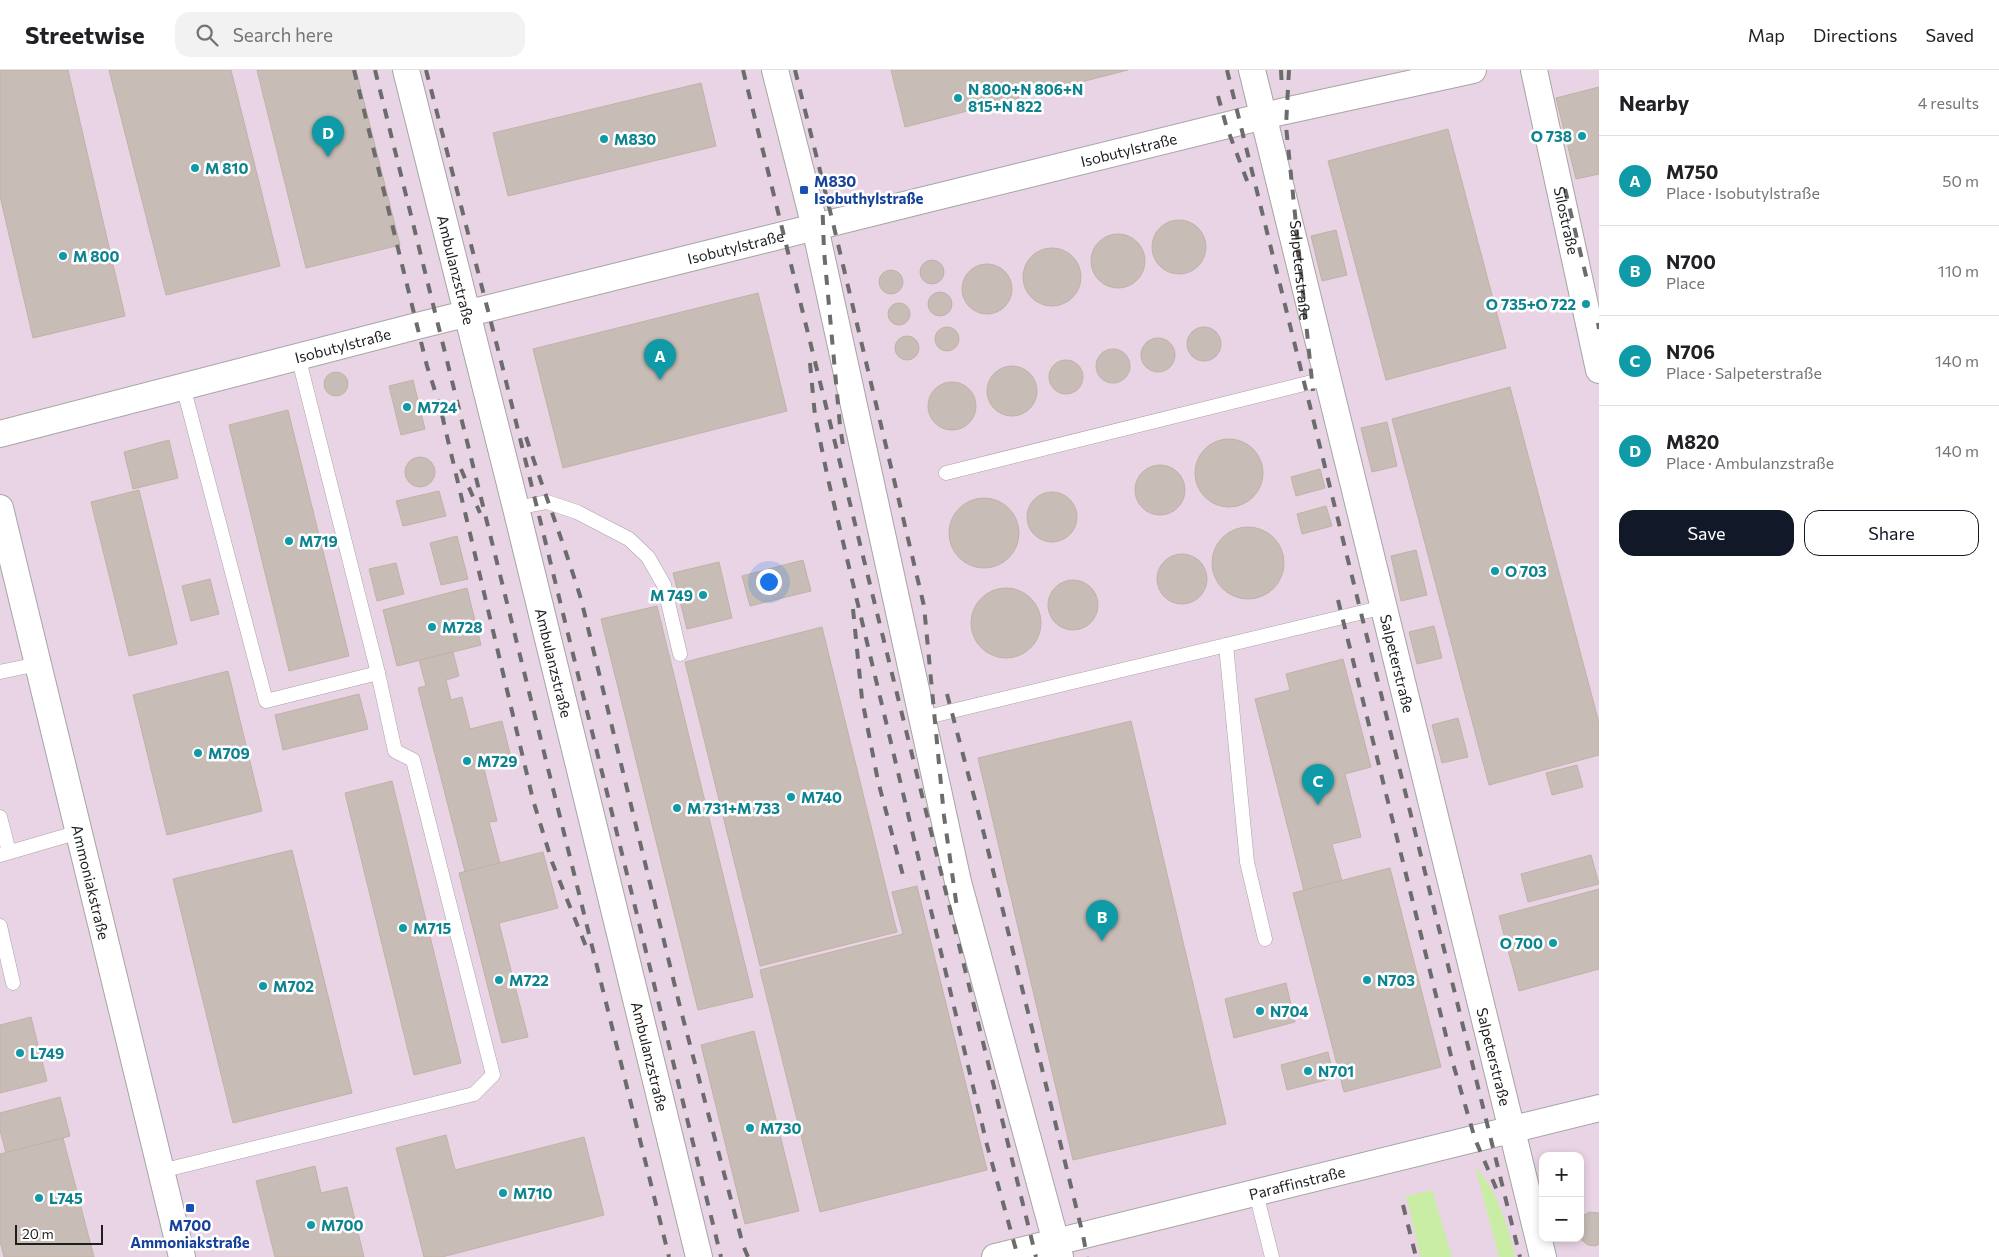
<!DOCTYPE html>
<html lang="en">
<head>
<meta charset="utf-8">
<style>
	:root { --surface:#fff; --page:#f2f2f2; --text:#202124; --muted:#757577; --line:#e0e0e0; --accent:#111827 }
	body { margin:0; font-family:Commissioner,sans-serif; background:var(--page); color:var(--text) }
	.controls { position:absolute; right:15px; bottom:15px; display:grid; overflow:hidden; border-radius:10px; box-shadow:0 2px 8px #0003 }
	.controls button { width:45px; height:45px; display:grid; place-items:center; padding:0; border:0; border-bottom:1px solid var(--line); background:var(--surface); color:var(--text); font:25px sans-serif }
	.scale { position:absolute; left:15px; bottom:12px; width:88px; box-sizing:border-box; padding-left:5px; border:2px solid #1e1e1e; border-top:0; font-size:14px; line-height:18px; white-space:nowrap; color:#1e1e1e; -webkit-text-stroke:4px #fff; paint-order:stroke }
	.you { position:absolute; left:768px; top:511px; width:18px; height:18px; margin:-12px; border:4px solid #fff; border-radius:50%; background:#1a73e8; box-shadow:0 0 0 8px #1a73e833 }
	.badge { display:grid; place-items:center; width:32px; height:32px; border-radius:50%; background:var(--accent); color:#fff; font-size:16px; font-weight:700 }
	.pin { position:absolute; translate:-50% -41px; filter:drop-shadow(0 1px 2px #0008) }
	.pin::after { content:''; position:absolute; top:26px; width:18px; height:15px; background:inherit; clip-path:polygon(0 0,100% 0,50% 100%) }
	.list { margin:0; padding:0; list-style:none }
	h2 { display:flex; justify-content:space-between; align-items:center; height:65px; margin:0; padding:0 20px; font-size:21px }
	h2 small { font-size:16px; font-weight:400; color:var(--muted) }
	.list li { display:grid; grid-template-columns:32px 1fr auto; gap:15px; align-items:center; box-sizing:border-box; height:90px; padding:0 20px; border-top:1px solid var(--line) }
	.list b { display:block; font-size:19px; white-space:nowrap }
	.list p { margin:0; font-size:16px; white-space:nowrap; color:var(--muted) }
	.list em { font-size:16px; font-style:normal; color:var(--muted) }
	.actions { display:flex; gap:10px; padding:15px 20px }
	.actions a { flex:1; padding:11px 0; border:1px solid var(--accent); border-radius:15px; text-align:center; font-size:18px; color:var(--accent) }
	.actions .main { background:var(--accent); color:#fff }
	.icon { flex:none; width:28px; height:28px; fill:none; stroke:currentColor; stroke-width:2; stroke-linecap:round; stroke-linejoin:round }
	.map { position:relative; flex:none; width:1599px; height:1187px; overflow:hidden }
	header { display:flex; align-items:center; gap:30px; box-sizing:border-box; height:70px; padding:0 25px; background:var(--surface); border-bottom:1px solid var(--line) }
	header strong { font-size:24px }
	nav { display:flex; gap:28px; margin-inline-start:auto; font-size:18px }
	.search { width:350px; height:45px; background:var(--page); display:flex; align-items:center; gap:12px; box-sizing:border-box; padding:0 18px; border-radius:15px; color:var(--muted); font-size:19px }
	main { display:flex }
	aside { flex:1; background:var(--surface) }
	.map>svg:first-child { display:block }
</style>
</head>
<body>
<header>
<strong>Streetwise</strong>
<div class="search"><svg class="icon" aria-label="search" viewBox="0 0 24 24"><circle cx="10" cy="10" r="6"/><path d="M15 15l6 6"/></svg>Search here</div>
<nav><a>Map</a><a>Directions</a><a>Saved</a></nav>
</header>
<main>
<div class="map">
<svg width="1599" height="1187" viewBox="0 0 1599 1187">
	<rect width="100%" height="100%" fill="#efebe3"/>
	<!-- industrial -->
	<path fill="#e9d4e5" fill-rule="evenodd" d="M 0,0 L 1599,0 L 1599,1187 L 0,1187 ZM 1543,1086 L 1580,1086 L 1580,1168 L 1543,1168 Z"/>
	<!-- grass -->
	<g fill="#c9eda5">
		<path d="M 1475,1097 C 1496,1118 1509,1158 1515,1187 L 1499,1187 Z"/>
		<path d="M 1432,1120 L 1452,1187 L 1421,1187 L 1406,1126 Z"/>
	</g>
	<!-- building -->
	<g fill="#c7bdb6" stroke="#c2b1a4">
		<path d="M 0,0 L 68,0 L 125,246 L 33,268 L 0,126 Z"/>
		<path d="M 109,0 L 231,0 L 280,196 L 166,225 Z"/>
		<path d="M 257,0 L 356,0 L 400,175 L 306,198 Z"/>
		<path d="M 891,0 L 1128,0 L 905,57 Z"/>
		<path d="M 701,13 L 716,76 L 508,126 L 493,63 Z"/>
		<path d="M 1599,17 L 1599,104 L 1576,109 L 1556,28 Z"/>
		<path d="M 1448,59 L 1506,278 L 1386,310 L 1328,91 Z"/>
		<circle cx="1179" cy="177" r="27"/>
		<path d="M 1336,160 L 1347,205 L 1322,211 L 1311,166 Z"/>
		<circle cx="1118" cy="191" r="27"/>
		<circle cx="1052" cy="207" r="29"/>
		<circle cx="932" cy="202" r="12"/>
		<circle cx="987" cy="219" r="25"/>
		<circle cx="891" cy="212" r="12"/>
		<circle cx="940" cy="234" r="12"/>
		<path d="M 758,223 L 787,341 L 563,398 L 533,279 Z"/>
		<circle cx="899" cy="244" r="11"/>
		<circle cx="1204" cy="274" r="17"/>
		<circle cx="947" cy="269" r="12"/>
		<circle cx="907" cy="278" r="12"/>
		<circle cx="1158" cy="285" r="17"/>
		<circle cx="1113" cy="296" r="17"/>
		<circle cx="1066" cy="307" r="17"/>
		<circle cx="1012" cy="321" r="25"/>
		<circle cx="336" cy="314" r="12"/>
		<path d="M 413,310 L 425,359 L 401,365 L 389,316 Z"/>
		<circle cx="952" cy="336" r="24"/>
		<path d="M 1510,317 L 1599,653 L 1599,685 L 1489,715 L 1392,349 Z"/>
		<path d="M 288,340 L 349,586 L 289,601 L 229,355 Z"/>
		<path d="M 1387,352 L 1397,396 L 1372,402 L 1361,358 Z"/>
		<circle cx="1229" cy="403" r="34"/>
		<path d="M 169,370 L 178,408 L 133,419 L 124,382 Z"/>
		<circle cx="420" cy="402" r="15"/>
		<circle cx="1160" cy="420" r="25"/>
		<path d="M 1320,399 L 1325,418 L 1296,426 L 1291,407 Z"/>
		<path d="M 139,420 L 177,574 L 129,586 L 91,432 Z"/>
		<path d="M 439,421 L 446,446 L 403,456 L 396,431 Z"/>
		<circle cx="1052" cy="447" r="25"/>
		<circle cx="984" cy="463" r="35"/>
		<path d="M 1326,436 L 1332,456 L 1302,464 L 1297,444 Z"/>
		<circle cx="1248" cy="493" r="36"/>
		<path d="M 457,466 L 468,509 L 441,515 L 430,473 Z"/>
		<path d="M 1416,480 L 1427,525 L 1401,531 L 1391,486 Z"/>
		<circle cx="1182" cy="509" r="25"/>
		<path d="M 803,490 L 811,521 L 750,536 L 742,506 Z"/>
		<path d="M 719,492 L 732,548 L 687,559 L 673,503 Z"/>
		<path d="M 396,493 L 404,524 L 377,531 L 369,499 Z"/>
		<path d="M 210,509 L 219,544 L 191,551 L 182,516 Z"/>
		<circle cx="1073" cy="535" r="25"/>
		<path d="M 467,518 L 481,575 L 397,596 L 383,540 Z"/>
		<circle cx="1006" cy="553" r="35"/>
		<path d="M 657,536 L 753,927 L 698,940 L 601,549 Z"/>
		<path d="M 1434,556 L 1442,588 L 1417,594 L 1409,562 Z"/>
		<path d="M 822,557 L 897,862 L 760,896 L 685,592 Z"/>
		<path d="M 453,582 L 459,606 L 446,610 L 451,630 L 462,627 L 470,659 L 502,651 L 511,688 L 483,695 L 497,751 L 489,752 L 500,793 L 465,802 L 418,618 L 426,616 L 419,590 Z"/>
		<path d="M 1343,589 L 1371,697 L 1345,704 L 1361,767 L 1332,774 L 1342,811 L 1304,821 L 1255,629 L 1290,620 L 1286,604 Z"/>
		<path d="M 228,601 L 262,741 L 167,765 L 133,625 Z"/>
		<path d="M 359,624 L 368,659 L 283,680 L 275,645 Z"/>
		<path d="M 1458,648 L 1468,687 L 1442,693 L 1432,655 Z"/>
		<path d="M 1131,651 L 1226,1054 L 1073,1090 L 978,688 Z"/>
		<path d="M 1577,695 L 1583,717 L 1552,725 L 1546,703 Z"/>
		<path d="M 392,711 L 461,993 L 414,1005 L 345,723 Z"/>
		<path d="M 292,780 L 352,1023 L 233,1053 L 173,809 Z"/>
		<path d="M 543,782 L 558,838 L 499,853 L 528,967 L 502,973 L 459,803 Z"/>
		<path d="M 1591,785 L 1599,814 L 1528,832 L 1521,804 Z"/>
		<path d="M 1390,798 L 1441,997 L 1344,1022 L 1293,823 Z"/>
		<path d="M 917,816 L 987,1100 L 820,1142 L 760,900 L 903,864 L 892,822 Z"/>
		<path d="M 1599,819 L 1599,899 L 1519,921 L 1499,846 Z"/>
		<path d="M 1286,913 L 1295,952 L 1234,968 L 1225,929 Z"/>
		<path d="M 31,947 L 47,1011 L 0,1023 L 0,955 Z"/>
		<path d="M 754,961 L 799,1141 L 745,1154 L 701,975 Z"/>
		<path d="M 1328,982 L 1334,1008 L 1287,1020 L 1281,995 Z"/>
		<path d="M 60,1027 L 70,1066 L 6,1083 L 0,1060 L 0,1043 Z"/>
		<path d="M 446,1065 L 455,1100 L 584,1067 L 604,1145 L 442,1187 L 424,1187 L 396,1078 Z"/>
		<path d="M 63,1068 L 94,1187 L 4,1187 L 0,1171 L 0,1084 Z"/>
		<path d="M 315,1096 L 321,1123 L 347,1117 L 364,1187 L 275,1187 L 256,1111 Z"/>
		<path d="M 1589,1142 L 1599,1143 L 1599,1174 L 1596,1176 L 1588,1175 L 1579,1168 L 1580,1168 L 1580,1148 Z"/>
	</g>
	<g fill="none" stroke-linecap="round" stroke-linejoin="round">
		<defs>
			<g id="lane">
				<path d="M 183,316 L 266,631 L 378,603"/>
				<path d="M 946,403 L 1328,308"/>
				<path d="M 516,438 L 547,432 L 577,442 L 629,469 L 648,487 L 664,515 L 680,584"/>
				<path d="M 1226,575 L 1247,792 L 1265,869"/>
				<path d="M 0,602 L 38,594"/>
				<path d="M 923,648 L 1384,537"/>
				<path d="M 0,747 L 9,782"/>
				<path d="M 0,785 L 79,762"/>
				<path d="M 0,856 L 13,913"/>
				<path d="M 161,1101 L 474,1024 L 493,1005 L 413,690 L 395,681 L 378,603 L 298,286"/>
				<path d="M 1256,1123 L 1272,1187"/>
			</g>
			<g id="street">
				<path id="s1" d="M 406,0 L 516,438 L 699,1187"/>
				<path d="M 775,0 L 815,157 L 958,812 L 1060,1187"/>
				<path id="s2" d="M 1252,0 L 1543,1187"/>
				<path id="s3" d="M 1534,0 L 1599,300"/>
				<path id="s4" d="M 0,364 L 417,256 L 924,130 L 1285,41 L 1473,0"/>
				<path id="s5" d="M 0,438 L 182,1187"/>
				<path id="s6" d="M 995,1187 L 1599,1038"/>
			</g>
		</defs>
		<!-- lane casing -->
		<use href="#lane" stroke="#a5a5a5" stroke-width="15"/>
		<!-- street casing -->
		<use href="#street" stroke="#a5a5a5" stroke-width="28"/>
		<!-- lane -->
		<use href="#lane" stroke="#fff" stroke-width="14"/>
		<!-- street -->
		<use href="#street" stroke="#fff" stroke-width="26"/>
		<!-- rail -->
		<g stroke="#6c6c6c" stroke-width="4" stroke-dasharray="10 10" stroke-linecap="butt">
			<path d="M 354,0 L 427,296 L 444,349"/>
			<path d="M 375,0 L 669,1187"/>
			<path d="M 426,0 L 502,295 L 721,1187"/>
			<path d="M 743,0 L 1036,1187"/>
			<path d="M 795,0 L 833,153 L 924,536 L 944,746 L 957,838"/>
			<path d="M 1227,0 L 1520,1187"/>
			<path d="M 1281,0 L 1282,19"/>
			<path id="s7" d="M 1289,0 L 1286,56 L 1313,321"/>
			<path d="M 1218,26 L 1226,55 L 1249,116"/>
			<path d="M 1565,119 L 1587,210"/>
			<path d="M 822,125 L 824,181 L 840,356 L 844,382"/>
			<path d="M 1598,253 L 1599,259"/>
			<path d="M 810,293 L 815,346 L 828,409 L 987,1075 L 1018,1187"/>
			<path d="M 442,345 L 533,730 L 552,792 L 589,884"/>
			<path d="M 526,367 C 544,422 564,474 581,529 L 680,937 L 743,1175 L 748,1187"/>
			<path d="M 461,399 L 480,443"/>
			<path d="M 1338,530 L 1452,990 L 1475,1069 L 1499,1125"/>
			<path d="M 853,539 L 862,629 L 878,711 L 905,813"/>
			<path d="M 947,624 L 985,768 L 1083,1165 L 1087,1187"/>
			<path d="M 1403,1135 L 1416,1187"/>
		</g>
	</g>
	<!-- markers -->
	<g fill="#0f9aa8" stroke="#fff" stroke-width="2">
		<circle cx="958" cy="28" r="5"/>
		<circle cx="1582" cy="66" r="5"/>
		<circle cx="604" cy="69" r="5"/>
		<circle cx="195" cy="98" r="5"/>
		<circle cx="63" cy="186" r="5"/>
		<circle cx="1586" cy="234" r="5"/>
		<circle cx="407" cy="337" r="5"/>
		<circle cx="289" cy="471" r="5"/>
		<circle cx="1495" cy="501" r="5"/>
		<circle cx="703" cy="525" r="5"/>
		<circle cx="432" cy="557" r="5"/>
		<circle cx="198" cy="683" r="5"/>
		<circle cx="467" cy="691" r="5"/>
		<circle cx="791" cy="727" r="5"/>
		<circle cx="677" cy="738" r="5"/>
		<circle cx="403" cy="858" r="5"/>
		<circle cx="1553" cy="873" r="5"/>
		<circle cx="499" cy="910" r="5"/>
		<circle cx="1367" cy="910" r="5"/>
		<circle cx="263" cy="916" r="5"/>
		<circle cx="1260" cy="941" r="5"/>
		<circle cx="20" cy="983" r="5"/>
		<circle cx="1308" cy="1001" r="5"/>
		<circle cx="750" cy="1058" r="5"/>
		<circle cx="503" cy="1123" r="5"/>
		<circle cx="39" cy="1128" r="5"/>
		<circle cx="311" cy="1155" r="5"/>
	</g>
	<g fill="#1a4fb4" stroke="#fff" stroke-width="2">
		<rect x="799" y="115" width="10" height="10" rx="2.5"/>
		<rect x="185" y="1133" width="10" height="10" rx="2.5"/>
	</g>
	<g text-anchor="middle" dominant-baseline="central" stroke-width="5" stroke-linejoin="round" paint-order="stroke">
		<!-- culture labels -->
		<g font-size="15" font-weight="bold" fill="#0d838f" stroke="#fff" text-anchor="start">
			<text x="968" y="19">N 800+N 806+N<tspan x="968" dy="17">815+N 822</tspan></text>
			<text x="1572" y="66" text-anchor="end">O 738</text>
			<text x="614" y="69">M830</text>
			<text x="205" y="98">M 810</text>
			<text x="73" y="186">M 800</text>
			<text x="1576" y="234" text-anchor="end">O 735+O 722</text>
			<text x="417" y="337">M724</text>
			<text x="299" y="471">M719</text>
			<text x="1505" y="501">O 703</text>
			<text x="693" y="525" text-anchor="end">M 749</text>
			<text x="442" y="557">M728</text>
			<text x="208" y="683">M709</text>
			<text x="477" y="691">M729</text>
			<text x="801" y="727">M740</text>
			<text x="687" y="738">M 731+M 733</text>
			<text x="413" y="858">M715</text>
			<text x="1543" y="873" text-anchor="end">O 700</text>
			<text x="509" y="910">M722</text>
			<text x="1377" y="910">N703</text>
			<text x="273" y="916">M702</text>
			<text x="1270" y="941">N704</text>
			<text x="30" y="983">L749</text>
			<text x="1318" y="1001">N701</text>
			<text x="760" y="1058">M730</text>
			<text x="513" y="1123">M710</text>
			<text x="49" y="1128">L745</text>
			<text x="321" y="1155">M700</text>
		</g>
		<!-- street labels -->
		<g font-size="15" fill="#1e1e1e" stroke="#fff">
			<text stroke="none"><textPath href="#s4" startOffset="1164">Isobutylstraße</textPath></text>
			<text stroke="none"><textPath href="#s3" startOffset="154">Silostraße</textPath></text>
			<text stroke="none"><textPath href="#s4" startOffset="759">Isobutylstraße</textPath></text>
			<text stroke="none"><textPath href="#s1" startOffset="206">Ambulanzstraße</textPath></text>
			<text stroke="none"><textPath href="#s7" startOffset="201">Salpeterstraße</textPath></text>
			<text stroke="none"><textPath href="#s4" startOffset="354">Isobutylstraße</textPath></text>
			<text stroke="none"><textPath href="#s1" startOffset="611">Ambulanzstraße</textPath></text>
			<text stroke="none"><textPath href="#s2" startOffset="611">Salpeterstraße</textPath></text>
			<text stroke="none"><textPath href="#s5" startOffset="385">Ammoniakstraße</textPath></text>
			<text stroke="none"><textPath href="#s1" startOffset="1016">Ambulanzstraße</textPath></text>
			<text stroke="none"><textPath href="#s2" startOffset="1016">Salpeterstraße</textPath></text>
			<text stroke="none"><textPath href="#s6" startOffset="311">Paraffinstraße</textPath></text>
		</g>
		<!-- transit labels -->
		<g font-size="15" font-weight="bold" fill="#164399" stroke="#fff" text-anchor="start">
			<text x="814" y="111">M830<tspan x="814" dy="17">Isobuthylstraße</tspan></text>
			<text x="190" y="1155" text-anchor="middle">M700<tspan x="190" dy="17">Ammoniakstraße</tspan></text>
		</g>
	</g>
</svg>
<div class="controls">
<button>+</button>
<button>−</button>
</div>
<div class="scale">20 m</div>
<div class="you"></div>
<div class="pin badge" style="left:660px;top:310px;background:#0f9aa8">A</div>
<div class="pin badge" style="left:1102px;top:871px;background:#0f9aa8">B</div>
<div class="pin badge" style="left:1318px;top:735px;background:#0f9aa8">C</div>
<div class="pin badge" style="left:328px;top:87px;background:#0f9aa8">D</div>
</div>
<aside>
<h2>Nearby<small>4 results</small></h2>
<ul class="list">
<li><span class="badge" style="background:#0f9aa8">A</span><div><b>M750</b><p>Place · Isobutylstraße</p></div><em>50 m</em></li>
<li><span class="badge" style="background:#0f9aa8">B</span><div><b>N700</b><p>Place</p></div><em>110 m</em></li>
<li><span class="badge" style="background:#0f9aa8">C</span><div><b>N706</b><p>Place · Salpeterstraße</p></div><em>140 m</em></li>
<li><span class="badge" style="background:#0f9aa8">D</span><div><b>M820</b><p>Place · Ambulanzstraße</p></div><em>140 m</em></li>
</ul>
<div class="actions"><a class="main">Save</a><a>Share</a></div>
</aside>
</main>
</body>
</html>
